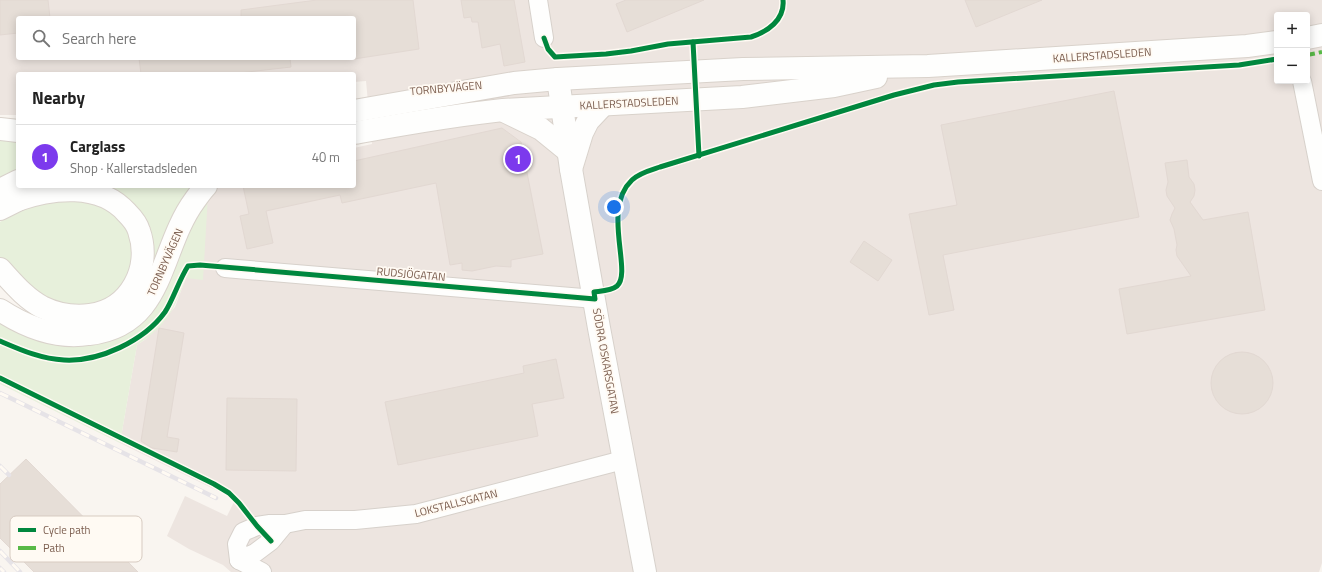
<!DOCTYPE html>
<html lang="en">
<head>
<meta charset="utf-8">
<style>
	:root { --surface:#fff; --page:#f6f6f6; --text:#222; --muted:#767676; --line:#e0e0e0; --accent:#7c3aed }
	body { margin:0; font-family:"Titillium Web",sans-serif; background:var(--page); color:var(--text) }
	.controls { position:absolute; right:12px; top:12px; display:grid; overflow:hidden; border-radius:4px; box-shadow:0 2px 10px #0003 }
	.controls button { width:36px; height:36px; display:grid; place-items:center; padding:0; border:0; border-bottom:1px solid var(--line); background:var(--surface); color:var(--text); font:20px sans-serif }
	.you { position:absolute; left:614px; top:207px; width:14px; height:14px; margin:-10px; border:3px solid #fff; border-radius:50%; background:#1a73e8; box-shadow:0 0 0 6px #1a73e833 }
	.badge { display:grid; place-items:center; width:26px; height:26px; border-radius:50%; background:var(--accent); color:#fff; font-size:13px; font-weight:700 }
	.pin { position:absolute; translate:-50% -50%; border:2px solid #fff; box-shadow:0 1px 4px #0006 }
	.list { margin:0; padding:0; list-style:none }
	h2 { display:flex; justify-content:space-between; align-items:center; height:52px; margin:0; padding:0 16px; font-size:17px }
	h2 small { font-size:13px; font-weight:400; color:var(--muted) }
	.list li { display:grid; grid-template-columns:26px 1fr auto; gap:12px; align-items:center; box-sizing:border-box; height:64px; padding:0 16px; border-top:1px solid var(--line) }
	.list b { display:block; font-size:15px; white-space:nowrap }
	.list p { margin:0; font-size:13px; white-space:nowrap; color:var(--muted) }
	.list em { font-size:13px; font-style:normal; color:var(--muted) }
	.icon { flex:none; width:22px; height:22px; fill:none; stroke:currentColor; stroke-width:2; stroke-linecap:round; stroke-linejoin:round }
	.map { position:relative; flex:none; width:1322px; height:572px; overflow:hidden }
	.search { position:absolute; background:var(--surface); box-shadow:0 2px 10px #0003; left:16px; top:16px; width:340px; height:44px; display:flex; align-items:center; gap:10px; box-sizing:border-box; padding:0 14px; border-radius:4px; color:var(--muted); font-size:15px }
	.panel { position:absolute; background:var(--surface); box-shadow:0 2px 10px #0003; left:16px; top:72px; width:340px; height:116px; border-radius:4px }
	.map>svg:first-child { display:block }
</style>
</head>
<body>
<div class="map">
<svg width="1322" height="572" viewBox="0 0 1322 572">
	<rect width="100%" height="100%" fill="#f9f5f0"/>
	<!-- industrial -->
	<path fill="#ede5e0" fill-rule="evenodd" d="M 0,0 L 1322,0 L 1322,563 L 1319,572 L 231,572 L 223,565 L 189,549 L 167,536 L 185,496 L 227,516 L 234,502 L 226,495 L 120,443 L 137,345 L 146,339 L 175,307 L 186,278 L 208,195 L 218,186 L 354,186 L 354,148 L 372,144 L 366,81 L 354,82 L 354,74 L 18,74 L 18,115 L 0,115 ZM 1277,15 L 1307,15 L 1307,81 L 1277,81 ZM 18,18 L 354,18 L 354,58 L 18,58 Z"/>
	<!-- green -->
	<g fill="#e7f0db">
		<path d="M 0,138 L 18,139 L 18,172 L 0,181 Z"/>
		<path d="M 109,186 L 196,186 L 157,263 L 150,261 L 110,190 Z"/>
		<path d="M 208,195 L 203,280 L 186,278 C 173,311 168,325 137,345 L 120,443 L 0,384 L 0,321 L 66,346 L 82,346 L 101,343 L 123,336 L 138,324 L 197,209 Z"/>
		<path d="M 95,201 L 126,225 L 134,247 L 130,277 L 106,302 L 81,308 L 48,301 L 0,259 L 0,222 L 25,208 L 42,202 Z"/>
	</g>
	<!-- building -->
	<g fill="#e6ded7" stroke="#e2d8d2">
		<path d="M 0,0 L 48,0 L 50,18 L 18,18 L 18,33 L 0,35 Z"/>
		<path d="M 317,0 L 413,0 L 419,49 L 354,59 L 354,18 L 241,18 L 241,10 Z"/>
		<path d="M 461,0 L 514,0 L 525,62 L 504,66 L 500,44 L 482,48 L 478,22 L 472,22 L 471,17 L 464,18 Z"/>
		<path d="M 626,0 L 704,0 L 627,32 L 616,4 Z"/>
		<path d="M 965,0 L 1042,0 L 976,27 Z"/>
		<path d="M 139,58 L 290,58 L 291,67 L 230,74 L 141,74 Z"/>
		<path d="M 1114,91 L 1139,217 L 943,255 L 954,310 L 929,315 L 909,214 L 957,205 L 941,125 Z"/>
		<path d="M 502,128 L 521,142 L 543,254 L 511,260 L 511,267 L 496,266 L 472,271 L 462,270 L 462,263 L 450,265 L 436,183 L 342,203 L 340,195 L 266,211 L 273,243 L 247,249 L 240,216 L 249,214 L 243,186 L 354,186 L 354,161 Z"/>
		<path d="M 1187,160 L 1189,177 L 1194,184 L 1195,190 L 1194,196 L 1190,202 L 1203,220 L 1248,212 L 1265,310 L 1127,334 L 1119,289 L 1191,276 L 1177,256 L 1176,250 L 1177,245 L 1174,229 L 1170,220 L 1172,214 L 1175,208 L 1167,196 L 1166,190 L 1168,182 L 1165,163 Z"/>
		<path d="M 864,241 L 892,260 L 878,281 L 850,262 Z"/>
		<path d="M 159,328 L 184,333 L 167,437 L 179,439 L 177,452 L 152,448 L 141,441 Z"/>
		<circle cx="1242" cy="383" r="31"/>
		<path d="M 556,359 L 564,398 L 532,404 L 538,436 L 398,465 L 385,402 L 524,373 L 523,366 Z"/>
		<path d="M 227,398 L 297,399 L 296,471 L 226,470 Z"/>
		<path d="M 26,459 L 138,572 L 34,572 L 0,538 L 0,484 Z"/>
	</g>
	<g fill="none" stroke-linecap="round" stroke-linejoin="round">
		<defs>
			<g id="minor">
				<path d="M 538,0 L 544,38"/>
				<path d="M 1302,81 L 1322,181"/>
				<path d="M 225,268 L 595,299"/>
				<path d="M 239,560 L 237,544 L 243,532 L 257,526 L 270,524 L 285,524 L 305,520 L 355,520 L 416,514 L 623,460"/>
				<path d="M 239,560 L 255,553 L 271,541 L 285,524"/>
				<path d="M 239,560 L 262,572"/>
			</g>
			<path id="tertiary" d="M 558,79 L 571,169 L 599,328 L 645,572"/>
			<g id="secondary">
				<path d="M 1307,38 L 1322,35"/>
				<path d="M 354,111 L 514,83 L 558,79 L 743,69 L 928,66 L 1247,46 L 1277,42"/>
				<path d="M 506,112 L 541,129 L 568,151"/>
				<path d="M 0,129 L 18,131"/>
				<path d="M 354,133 C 404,124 453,115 503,110 L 742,97 L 834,86 L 876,77"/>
				<path d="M 571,169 L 582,133 L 588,121 L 603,105"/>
				<path d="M 0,190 L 18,181"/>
				<path d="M 0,209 L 30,194"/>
				<path d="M 0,269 C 13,283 25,298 42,307 C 58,315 73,317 90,315 C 130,310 152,268 139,231 C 137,224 132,218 127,213 C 100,182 52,188 17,200"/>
				<path d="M 0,310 C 26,327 57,339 89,334 C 166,325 158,250 195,200 C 198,196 202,190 206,186"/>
			</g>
		</defs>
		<!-- minor casing -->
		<use href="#minor" stroke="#d7d1cb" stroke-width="20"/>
		<!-- tertiary casing -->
		<use href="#tertiary" stroke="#d7d1cb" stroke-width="24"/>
		<!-- secondary casing -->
		<use href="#secondary" stroke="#d9d2cb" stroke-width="24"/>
		<!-- minor -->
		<use href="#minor" stroke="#fefefd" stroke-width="18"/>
		<!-- tertiary -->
		<use href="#tertiary" stroke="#fefefd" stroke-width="22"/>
		<!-- secondary -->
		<use href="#secondary" stroke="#fefefd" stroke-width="22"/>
		<defs>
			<g id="rail">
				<path d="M 0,393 L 216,498"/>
				<path d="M 0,466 L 9,475"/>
				<path d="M 0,551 L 20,572"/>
				<path d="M 0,568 L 4,572"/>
			</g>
		</defs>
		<!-- rail casing -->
		<use href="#rail" stroke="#e6e3e7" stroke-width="4.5"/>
		<!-- rail -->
		<use href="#rail" stroke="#fffaf3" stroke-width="3" stroke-dasharray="9" stroke-linecap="butt"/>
		<!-- quiet -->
		<path stroke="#58b947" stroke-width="4" stroke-dasharray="8 4" stroke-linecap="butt" d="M 1307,55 L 1322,52"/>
		<defs>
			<g id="cycleway">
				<path d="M 544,38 L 548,49 L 555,57 L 606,54 L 631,51 L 668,44 L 751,37 C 767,32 785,20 783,0"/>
				<path d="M 693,42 L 699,156"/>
				<path d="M 0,341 C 21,350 41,359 64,360 C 99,362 144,341 165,312 C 173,300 179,280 188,266 L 200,265 L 595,299 L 594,292 C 601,291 611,291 617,286 C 633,272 601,209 632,180 C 639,173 651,170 660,167 L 894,95 L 934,85 L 958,82 L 1239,65 L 1277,59"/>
				<path d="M 0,378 L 214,484 L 229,493 L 239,503 L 257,526 L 271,541"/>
			</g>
		</defs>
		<!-- cycleway casing -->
		<use href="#cycleway" stroke="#fffaf3" stroke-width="8"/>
		<!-- cycleway -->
		<use href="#cycleway" stroke="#00873e" stroke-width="5"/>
	</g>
	<g text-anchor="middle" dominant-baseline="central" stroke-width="3.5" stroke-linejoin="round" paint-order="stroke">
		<!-- street labels -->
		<g font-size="11" fill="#7a5c4d" stroke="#fffaf3">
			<text transform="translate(1102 55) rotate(-4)">KALLERSTADSLEDEN</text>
			<text transform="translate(446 88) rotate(-5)">TORNBYVÄGEN</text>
			<text transform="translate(629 103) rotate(-3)">KALLERSTADSLEDEN</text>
			<text transform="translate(165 262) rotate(-66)">TORNBYVÄGEN</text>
			<text transform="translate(411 274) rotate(5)">RUDSJÖGATAN</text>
			<text transform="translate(606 361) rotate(80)">SÖDRA OSKARSGATAN</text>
			<text transform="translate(456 503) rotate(-14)">LOKSTALLSGATAN</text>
		</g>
	</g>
	<!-- legend -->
	<rect x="10" y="516" width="132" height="46" rx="6" fill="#fffaf3" stroke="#d7cbc1" stroke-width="1"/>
	<rect x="18" y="528" width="18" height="4" fill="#00873e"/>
	<rect x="18" y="546" width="18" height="4" fill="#58b947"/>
	<g font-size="11" fill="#7a5c4d">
		<text x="43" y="534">Cycle path</text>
		<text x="43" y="552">Path</text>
	</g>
</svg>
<div class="controls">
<button>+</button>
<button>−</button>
</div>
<div class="you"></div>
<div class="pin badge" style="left:518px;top:159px">1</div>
<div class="search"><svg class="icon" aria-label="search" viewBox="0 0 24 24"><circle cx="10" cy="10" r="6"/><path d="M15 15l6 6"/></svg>Search here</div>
<section class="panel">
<h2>Nearby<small></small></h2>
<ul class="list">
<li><span class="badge">1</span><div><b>Carglass</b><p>Shop · Kallerstadsleden</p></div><em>40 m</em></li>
</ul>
</section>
</div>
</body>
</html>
